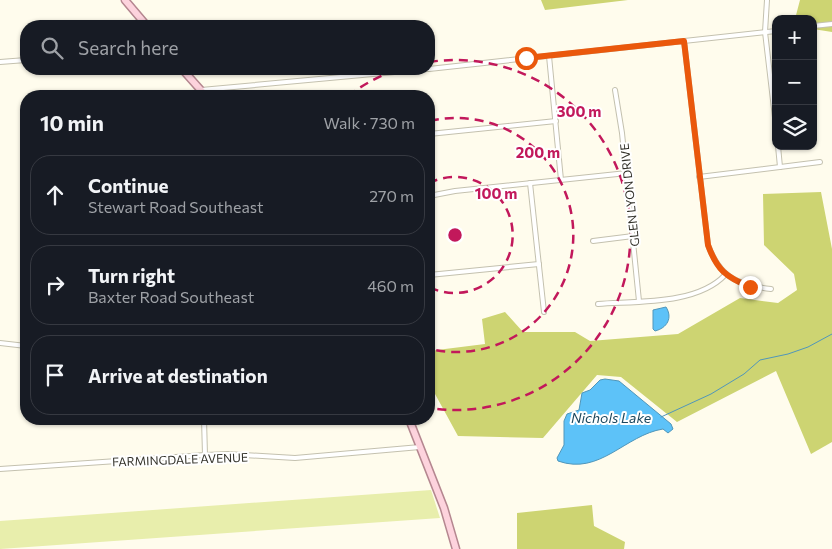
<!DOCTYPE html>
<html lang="en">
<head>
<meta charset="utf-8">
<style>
	:root { --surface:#171b24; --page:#20242c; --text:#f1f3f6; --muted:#9ea1a6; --line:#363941 }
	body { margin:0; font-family:Commissioner,sans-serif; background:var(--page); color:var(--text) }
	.controls { position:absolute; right:15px; top:15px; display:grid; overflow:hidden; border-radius:10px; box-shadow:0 1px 4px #0004 }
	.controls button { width:45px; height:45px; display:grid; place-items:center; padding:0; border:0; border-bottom:1px solid var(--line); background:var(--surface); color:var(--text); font:25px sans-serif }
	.stop { position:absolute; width:15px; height:15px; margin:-11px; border:4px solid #ea580c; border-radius:50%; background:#fff }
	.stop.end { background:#ea580c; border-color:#fff; box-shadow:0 1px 5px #0008 }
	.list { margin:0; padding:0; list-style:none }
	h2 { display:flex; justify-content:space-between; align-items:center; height:65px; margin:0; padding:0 20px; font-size:21px }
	h2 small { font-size:16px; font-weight:400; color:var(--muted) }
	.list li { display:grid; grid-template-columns:32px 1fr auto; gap:15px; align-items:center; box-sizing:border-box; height:80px; margin:0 10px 10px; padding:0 10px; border:1px solid var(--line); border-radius:20px }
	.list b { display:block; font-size:19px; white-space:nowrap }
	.list p { margin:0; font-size:16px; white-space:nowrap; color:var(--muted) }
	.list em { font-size:16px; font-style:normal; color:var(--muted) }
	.icon { flex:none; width:28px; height:28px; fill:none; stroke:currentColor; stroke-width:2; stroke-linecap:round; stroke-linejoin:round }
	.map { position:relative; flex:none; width:832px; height:549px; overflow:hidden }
	.search { position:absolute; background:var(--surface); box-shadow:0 1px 4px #0004; left:20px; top:20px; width:415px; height:55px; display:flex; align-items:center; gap:12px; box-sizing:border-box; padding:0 18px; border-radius:20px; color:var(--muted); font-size:19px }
	.panel { position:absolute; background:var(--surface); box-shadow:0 1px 4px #0004; left:20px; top:90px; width:415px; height:335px; border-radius:20px }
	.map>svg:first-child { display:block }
</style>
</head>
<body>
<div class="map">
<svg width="832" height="549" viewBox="0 0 832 549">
	<rect width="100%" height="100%" fill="#fffced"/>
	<!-- green -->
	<path fill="#e8eeac" d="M 431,490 L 440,518 L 0,549 L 0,521 Z"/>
	<!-- forest -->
	<g fill="#cdd472">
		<path d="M 541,0 L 628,0 L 545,10 Z"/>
		<path d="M 800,0 L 832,0 L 832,32 L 813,29 L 813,19 L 795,19 Z"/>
		<path d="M 821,192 L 832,249 L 832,442 L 811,454 L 776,371 L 677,422 L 621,377 L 597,375 L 543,438 L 458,436 L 429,383 L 429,351 L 485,344 L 482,319 L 505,312 L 523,332 L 575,332 L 590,341 L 678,334 L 740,298 L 778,303 L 797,290 L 794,274 L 764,245 L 763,194 Z"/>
		<path d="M 592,505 L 594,526 L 625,542 L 624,549 L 517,549 L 517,513 Z"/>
	</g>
	<!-- water -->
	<g fill="#5dc2f8" stroke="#5096ba">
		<path d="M 666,307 C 673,318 667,328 655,331 L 653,329 L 653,310 Z"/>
		<path d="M 605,379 L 619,381 L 671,424 L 673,429 L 668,433 L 663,429 C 625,435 600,476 558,461 L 557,458 L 564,445 L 564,421 L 567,414 L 579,410 L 582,393 L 590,390 L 600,380 Z"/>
	</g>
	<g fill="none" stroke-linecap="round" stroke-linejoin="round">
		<!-- stream -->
		<path stroke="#5096ba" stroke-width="1" d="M 661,417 L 711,394 L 744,374 L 760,360 L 788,354 L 808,347 L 832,334"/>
		<defs>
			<g id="street">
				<path d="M 767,0 L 765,32 L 776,126"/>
				<path d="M 813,26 L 832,24"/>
				<path d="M 684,41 L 708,245 C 720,278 738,285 771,289"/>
				<path d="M 549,56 L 561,180"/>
				<path d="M 0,62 L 26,60"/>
				<path d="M 429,69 L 776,31"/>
				<path d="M 201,90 L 427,69"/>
				<path d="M 615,90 L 622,133 L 639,301"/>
				<path d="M 429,134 L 556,121"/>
				<path d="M 778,146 L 780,167"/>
				<path d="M 699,177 L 820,162"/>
				<path d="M 530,183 L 544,312"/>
				<path d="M 429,196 L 455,191 L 627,173"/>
				<path d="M 593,241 L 633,236"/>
				<path d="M 429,275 L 539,264"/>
				<path d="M 598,304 C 636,301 697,305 725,275"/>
				<path d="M 0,343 L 26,346"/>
				<path d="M 204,419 L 205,455"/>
				<path d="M 0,469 L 205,455 L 228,454 L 295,458 L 420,447"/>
			</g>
			<g id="primary">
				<path d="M 125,0 L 147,26"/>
				<path d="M 182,69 L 206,96"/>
				<path d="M 409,419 L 444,508 L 456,549"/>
			</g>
		</defs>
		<!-- street casing -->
		<use href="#street" stroke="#c4c1af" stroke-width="6"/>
		<!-- primary casing -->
		<use href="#primary" stroke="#b58790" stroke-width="9"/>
		<!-- street -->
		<use href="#street" stroke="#fff" stroke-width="4"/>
		<!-- primary -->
		<use href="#primary" stroke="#fdd3dd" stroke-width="6"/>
	</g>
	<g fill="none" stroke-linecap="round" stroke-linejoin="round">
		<!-- route -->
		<path stroke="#ea580c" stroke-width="6" d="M 526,58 L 684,41 L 708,245 C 717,270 726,277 750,287"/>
	</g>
	<!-- distance rings -->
	<g fill="none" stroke="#c2185b" stroke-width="2.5" stroke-dasharray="9 6">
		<path d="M429 183A58 58 0 1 1 429 287"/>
		<path d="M430 121A117 117 0 1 1 430 349"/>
		<path d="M348 96A175 175 0 0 1 399 69M429 62A175 175 0 1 1 429 408"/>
	</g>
	<g text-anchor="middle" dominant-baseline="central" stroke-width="4" stroke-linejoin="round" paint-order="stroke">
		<!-- street labels -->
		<g font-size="12" fill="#323129" stroke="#fff">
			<text transform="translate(629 195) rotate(-96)">GLEN LYON DRIVE</text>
			<text transform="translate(180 459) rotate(-2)">FARMINGDALE AVENUE</text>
		</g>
		<!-- water labels -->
		<g font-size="14" font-style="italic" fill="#1d485e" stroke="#fff">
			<text x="611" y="417">Nichols Lake</text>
		</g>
	</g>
	<circle cx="455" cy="235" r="8" fill="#c2185b" stroke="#fff" stroke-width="2.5"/>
	<g font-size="15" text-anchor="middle" font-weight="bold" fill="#c2185b" stroke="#fff" stroke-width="4" stroke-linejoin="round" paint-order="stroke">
		<text x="579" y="117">300 m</text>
		<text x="538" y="158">200 m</text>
		<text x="496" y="199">100 m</text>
	</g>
</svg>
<div class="controls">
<button>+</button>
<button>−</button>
<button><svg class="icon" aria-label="layers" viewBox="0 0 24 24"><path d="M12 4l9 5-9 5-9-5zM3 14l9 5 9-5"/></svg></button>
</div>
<div class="stop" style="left:526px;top:58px"></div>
<div class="stop end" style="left:750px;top:287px"></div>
<div class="search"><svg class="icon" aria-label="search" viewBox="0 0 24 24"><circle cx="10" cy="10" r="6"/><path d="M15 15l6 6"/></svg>Search here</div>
<section class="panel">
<h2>10 min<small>Walk · 730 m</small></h2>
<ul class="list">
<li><svg class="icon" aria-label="ahead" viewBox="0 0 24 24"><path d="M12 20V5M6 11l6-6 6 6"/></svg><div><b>Continue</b><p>Stewart Road Southeast</p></div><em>270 m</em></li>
<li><svg class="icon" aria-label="right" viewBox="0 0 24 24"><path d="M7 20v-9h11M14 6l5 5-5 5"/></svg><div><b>Turn right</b><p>Baxter Road Southeast</p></div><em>460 m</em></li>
<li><svg class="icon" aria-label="arrive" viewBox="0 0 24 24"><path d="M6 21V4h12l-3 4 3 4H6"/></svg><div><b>Arrive at destination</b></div></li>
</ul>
</section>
</div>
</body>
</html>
